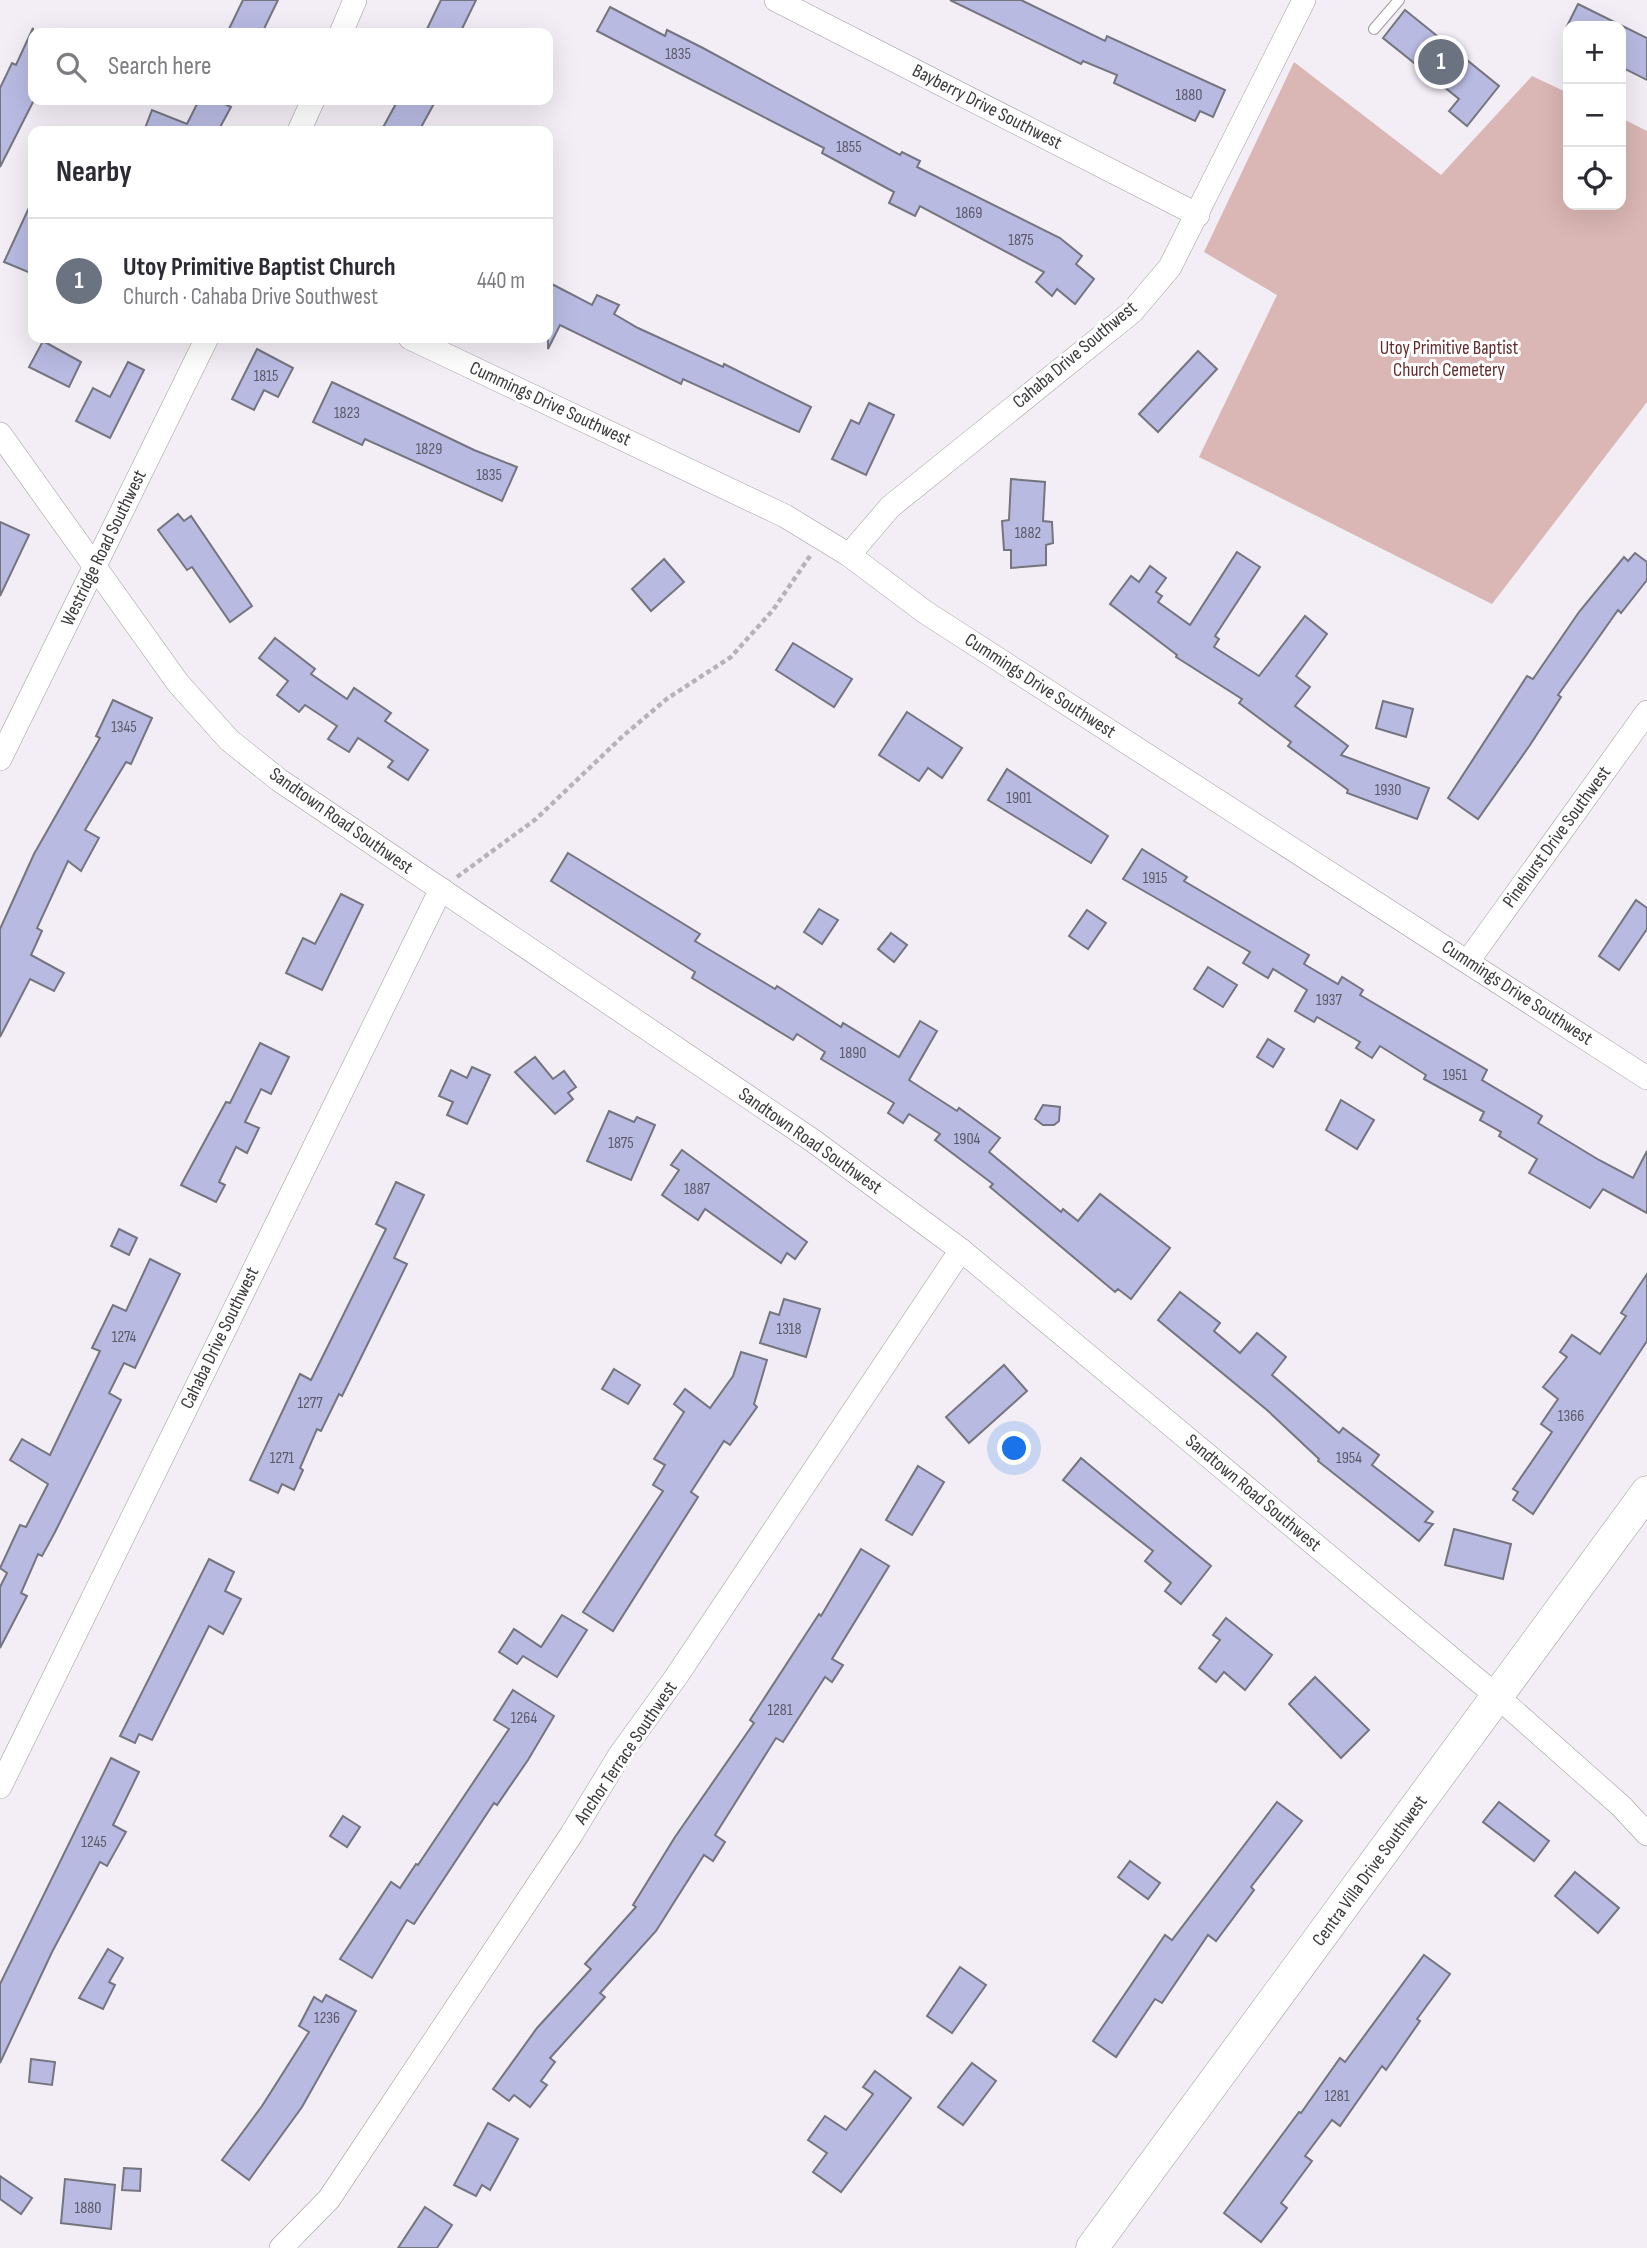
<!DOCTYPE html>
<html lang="en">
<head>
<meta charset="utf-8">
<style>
	:root { --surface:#fff; --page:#f2f2f3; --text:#2b2b33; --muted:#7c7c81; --line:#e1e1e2; --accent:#d93025 }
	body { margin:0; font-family:"Sofia Sans Condensed",sans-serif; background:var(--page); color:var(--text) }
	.controls { position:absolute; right:21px; top:21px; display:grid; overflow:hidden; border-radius:14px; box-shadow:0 7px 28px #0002 }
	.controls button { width:63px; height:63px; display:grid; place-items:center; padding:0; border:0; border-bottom:2px solid var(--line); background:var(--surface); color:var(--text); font:35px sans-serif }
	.you { position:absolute; left:1015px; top:1449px; width:24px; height:24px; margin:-18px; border:5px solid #fff; border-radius:50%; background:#1a73e8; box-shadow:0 0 0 10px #1a73e833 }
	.badge { display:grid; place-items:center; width:46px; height:46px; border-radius:50%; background:var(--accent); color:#fff; font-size:23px; font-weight:700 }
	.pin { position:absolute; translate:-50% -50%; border:4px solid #fff; box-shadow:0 2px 7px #0006 }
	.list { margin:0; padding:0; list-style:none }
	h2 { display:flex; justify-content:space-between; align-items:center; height:91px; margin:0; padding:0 28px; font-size:30px }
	h2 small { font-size:23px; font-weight:400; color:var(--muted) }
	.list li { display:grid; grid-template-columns:46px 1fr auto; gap:21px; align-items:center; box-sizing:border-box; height:126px; padding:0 28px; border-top:2px solid var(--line) }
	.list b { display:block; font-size:26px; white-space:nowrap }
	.list p { margin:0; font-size:23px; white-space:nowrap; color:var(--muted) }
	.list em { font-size:23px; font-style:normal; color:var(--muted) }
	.icon { flex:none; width:38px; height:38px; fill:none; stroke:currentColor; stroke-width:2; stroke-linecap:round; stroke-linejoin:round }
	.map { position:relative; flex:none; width:1647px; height:2248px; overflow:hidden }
	.search { position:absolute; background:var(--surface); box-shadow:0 7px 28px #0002; left:28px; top:28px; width:525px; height:77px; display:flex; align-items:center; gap:18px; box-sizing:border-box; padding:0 24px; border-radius:14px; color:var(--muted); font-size:26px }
	.panel { position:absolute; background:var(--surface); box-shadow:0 7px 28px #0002; left:28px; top:126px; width:525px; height:217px; border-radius:14px }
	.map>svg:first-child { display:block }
</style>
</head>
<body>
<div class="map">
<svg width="1647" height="2248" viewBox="0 0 1647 2248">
	<rect width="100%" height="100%" fill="#f3edf6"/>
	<!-- green -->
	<path fill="#dab6b4" d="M 1294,62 L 1441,175 L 1532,76 L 1568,93 L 1568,205 L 1621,205 L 1621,118 L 1647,131 L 1647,402 L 1492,604 L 1199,457 L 1277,295 L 1204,252 Z"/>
	<!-- building -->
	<g fill="#b8bae2" stroke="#74757e" stroke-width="2">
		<path d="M 243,0 L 278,0 L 262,33 L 227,33 Z"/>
		<path d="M 441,0 L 476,0 L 460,33 L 425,33 Z"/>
		<path d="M 950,0 L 1021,0 L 1105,41 L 1107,36 L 1225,90 L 1213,117 L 1200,111 L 1195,121 L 1114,83 L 1117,75 L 1083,61 L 1081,64 Z"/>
		<path d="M 1578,4 L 1647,38 L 1647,80 L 1621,67 L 1621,26 L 1567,26 Z"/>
		<path d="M 610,7 L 665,36 L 667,30 L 703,48 L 900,155 L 902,152 L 920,161 L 917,167 L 1060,238 L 1082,256 L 1076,264 L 1094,279 L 1075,304 L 1057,289 L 1052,296 L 1036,282 L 1044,272 L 920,206 L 915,216 L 889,203 L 894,192 L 822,153 L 824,148 L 597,31 Z"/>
		<path d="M 1405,10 L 1499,86 L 1467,126 L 1449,111 L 1459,99 L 1383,38 Z"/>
		<path d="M 33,28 L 33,102 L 0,167 L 0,88 L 12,63 L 16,65 Z"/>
		<path d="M 199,100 L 217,100 L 231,107 L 218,131 L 144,131 L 152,110 L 187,124 Z"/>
		<path d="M 398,100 L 436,100 L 419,131 L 381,131 Z"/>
		<path d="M 33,199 L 33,274 L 4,262 Z"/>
		<path d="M 548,282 L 592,305 L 597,295 L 619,305 L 614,314 L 638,328 L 723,367 L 724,364 L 811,407 L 799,432 L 683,379 L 681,384 L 560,325 L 548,349 Z"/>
		<path d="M 43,341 L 81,362 L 69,387 L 29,367 Z"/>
		<path d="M 257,349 L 293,368 L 278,397 L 264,390 L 254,410 L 232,399 Z"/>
		<path d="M 1198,351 L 1217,369 L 1158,432 L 1139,414 Z"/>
		<path d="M 128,362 L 144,370 L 110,438 L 76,421 L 93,388 L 110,397 Z"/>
		<path d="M 332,382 L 474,450 L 517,467 L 502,501 L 365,439 L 362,445 L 313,422 Z"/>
		<path d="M 869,403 L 894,415 L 866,475 L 832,459 L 851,420 L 859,424 Z"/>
		<path d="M 1011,479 L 1045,482 L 1043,521 L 1052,522 L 1053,543 L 1046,545 L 1046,565 L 1011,568 L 1011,550 L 1004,550 L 1002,521 L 1009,520 Z"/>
		<path d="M 178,514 L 184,521 L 191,516 L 252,606 L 230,622 L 192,567 L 187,570 L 158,530 Z"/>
		<path d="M 0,522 L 29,535 L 0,596 Z"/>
		<path d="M 1237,552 L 1260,567 L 1215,636 L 1219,639 L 1214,647 L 1259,676 L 1305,616 L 1327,634 L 1296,676 L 1310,687 L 1295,706 L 1348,746 L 1341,755 L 1429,788 L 1417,819 L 1347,793 L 1348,790 L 1288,746 L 1291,742 L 1239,703 L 1242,699 L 1176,657 L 1177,655 L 1110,604 L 1131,576 L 1139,582 L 1150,566 L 1166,578 L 1156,592 L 1162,596 L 1158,602 L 1190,625 Z"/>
		<path d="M 1635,553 L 1647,562 L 1647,580 L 1621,613 L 1618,610 L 1558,695 L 1561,697 L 1530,745 L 1478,819 L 1448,798 L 1527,676 L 1533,679 L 1579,612 L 1624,557 L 1628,561 Z"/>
		<path d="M 664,559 L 684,582 L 651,611 L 632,589 Z"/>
		<path d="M 275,638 L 315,669 L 311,674 L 347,699 L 354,688 L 391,713 L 385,721 L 428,750 L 408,780 L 388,767 L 393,761 L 358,738 L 349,752 L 328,739 L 337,726 L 305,705 L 299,712 L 277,695 L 288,681 L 259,658 Z"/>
		<path d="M 793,643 L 852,679 L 834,707 L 776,670 Z"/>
		<path d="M 113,700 L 152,718 L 131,764 L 126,762 L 85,830 L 99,838 L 81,871 L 68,861 L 37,928 L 42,931 L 31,955 L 64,973 L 54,991 L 30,979 L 0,1037 L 0,929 L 34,854 L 100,738 L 96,736 Z"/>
		<path d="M 1383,701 L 1413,709 L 1406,737 L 1376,728 Z"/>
		<path d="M 907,712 L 962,748 L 942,778 L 928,768 L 919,781 L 879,755 Z"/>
		<path d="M 1007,769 L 1108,836 L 1091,863 L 988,800 Z"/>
		<path d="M 1142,849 L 1187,877 L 1184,881 L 1309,955 L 1304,964 L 1338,984 L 1342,977 L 1363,990 L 1360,995 L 1487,1070 L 1482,1080 L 1542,1116 L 1538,1123 L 1599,1160 L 1633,1178 L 1647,1151 L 1647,1213 L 1603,1189 L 1590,1208 L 1529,1173 L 1537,1159 L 1499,1136 L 1501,1132 L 1480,1120 L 1484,1112 L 1424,1079 L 1426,1075 L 1380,1046 L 1372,1058 L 1356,1048 L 1360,1042 L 1317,1017 L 1314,1022 L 1295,1011 L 1307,990 L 1273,969 L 1268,978 L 1243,963 L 1250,952 L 1123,879 Z"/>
		<path d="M 568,853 L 700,934 L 695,941 L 775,989 L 777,986 L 841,1027 L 843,1023 L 899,1057 L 920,1021 L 937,1031 L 909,1080 L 957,1111 L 959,1108 L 1000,1138 L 989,1152 L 1061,1212 L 1063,1209 L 1078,1221 L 1100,1194 L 1170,1248 L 1131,1299 L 1118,1289 L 1115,1292 L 990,1187 L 993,1184 L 935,1140 L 940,1134 L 909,1114 L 903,1123 L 888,1113 L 894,1103 L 821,1059 L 825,1052 L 797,1034 L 793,1040 L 692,978 L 695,972 L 551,881 Z"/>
		<path d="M 341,894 L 363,905 L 322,990 L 286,973 L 303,938 L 315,944 Z"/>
		<path d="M 1636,900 L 1647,908 L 1647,929 L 1619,970 L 1599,956 Z"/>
		<path d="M 819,909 L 838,920 L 822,944 L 804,932 Z"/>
		<path d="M 1087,910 L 1106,923 L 1088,949 L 1069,936 Z"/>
		<path d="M 891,933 L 907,945 L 894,962 L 878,949 Z"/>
		<path d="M 1208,967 L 1237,985 L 1223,1007 L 1194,989 Z"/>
		<path d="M 1268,1039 L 1284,1049 L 1273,1067 L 1257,1057 Z"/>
		<path d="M 260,1043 L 289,1057 L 271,1094 L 261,1089 L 245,1122 L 259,1128 L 247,1153 L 236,1147 L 219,1182 L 225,1185 L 216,1202 L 181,1185 L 226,1102 L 230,1103 Z"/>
		<path d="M 535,1057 L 553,1079 L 564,1071 L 576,1087 L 568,1093 L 573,1099 L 555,1114 L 515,1072 Z"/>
		<path d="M 472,1067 L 490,1075 L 467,1124 L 447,1115 L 453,1102 L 439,1096 L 451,1070 L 467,1078 Z"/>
		<path d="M 1341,1100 L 1374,1120 L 1357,1149 L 1326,1130 Z"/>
		<path d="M 1043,1105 L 1060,1107 L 1059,1121 L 1054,1125 L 1043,1125 L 1035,1119 Z"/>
		<path d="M 609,1111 L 634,1122 L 637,1117 L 655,1125 L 631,1180 L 587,1161 Z"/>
		<path d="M 682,1150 L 807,1242 L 795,1259 L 787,1253 L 781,1263 L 705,1209 L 698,1220 L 662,1195 L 679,1170 L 671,1165 Z"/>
		<path d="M 396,1182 L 424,1195 L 394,1258 L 407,1264 L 342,1396 L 339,1394 L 321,1431 L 317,1429 L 300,1468 L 303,1470 L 294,1490 L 282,1484 L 278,1493 L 250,1480 L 300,1374 L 311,1380 L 386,1229 L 376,1224 Z"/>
		<path d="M 119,1229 L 137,1238 L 129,1255 L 111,1246 Z"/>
		<path d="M 150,1259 L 180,1274 L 135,1368 L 124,1363 L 109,1393 L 121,1400 L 55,1532 L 42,1556 L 38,1554 L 21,1593 L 27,1596 L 0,1648 L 0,1587 L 7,1573 L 0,1568 L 20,1525 L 26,1527 L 48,1484 L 10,1460 L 22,1439 L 50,1455 L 100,1351 L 92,1348 L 113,1305 L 126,1311 Z"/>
		<path d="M 1647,1274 L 1647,1341 L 1533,1514 L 1513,1500 L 1518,1492 L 1513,1489 L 1552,1432 L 1541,1424 L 1558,1399 L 1543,1387 L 1567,1357 L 1560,1352 L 1572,1335 L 1600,1354 L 1626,1316 L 1621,1313 Z"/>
		<path d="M 1180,1292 L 1220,1323 L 1214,1331 L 1240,1353 L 1257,1333 L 1286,1357 L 1272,1375 L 1339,1433 L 1343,1428 L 1379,1455 L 1372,1465 L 1433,1512 L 1425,1522 L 1433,1524 L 1419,1541 L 1318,1461 L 1319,1459 L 1267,1410 L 1158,1320 Z"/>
		<path d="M 784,1299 L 820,1309 L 806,1357 L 760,1343 L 770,1312 L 779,1315 Z"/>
		<path d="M 741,1352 L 767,1360 L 754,1404 L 757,1407 L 730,1445 L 724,1441 L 691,1492 L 698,1497 L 613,1631 L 583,1612 L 663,1491 L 653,1485 L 665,1465 L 654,1459 L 684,1412 L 674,1404 L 685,1389 L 710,1408 L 733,1376 Z"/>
		<path d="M 1004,1365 L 1027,1391 L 969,1443 L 946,1417 Z"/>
		<path d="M 614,1369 L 640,1385 L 628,1404 L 602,1389 Z"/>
		<path d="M 1081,1458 L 1211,1566 L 1181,1604 L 1165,1591 L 1171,1583 L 1145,1561 L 1153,1551 L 1063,1480 Z"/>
		<path d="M 918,1466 L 944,1482 L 912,1535 L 886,1520 Z"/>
		<path d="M 1454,1529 L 1511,1544 L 1503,1579 L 1445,1565 Z"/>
		<path d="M 861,1549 L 889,1566 L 832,1659 L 843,1665 L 832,1682 L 825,1677 L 783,1742 L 776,1738 L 715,1835 L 725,1842 L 713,1861 L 704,1855 L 656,1931 L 600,1993 L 605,1997 L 550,2058 L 555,2062 L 541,2081 L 547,2085 L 530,2107 L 514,2095 L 509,2101 L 493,2089 L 537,2028 L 591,1969 L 585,1964 L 636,1907 L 633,1905 L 675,1837 L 754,1723 L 750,1720 L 819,1614 L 821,1616 Z"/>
		<path d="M 209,1559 L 234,1572 L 225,1591 L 241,1599 L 223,1634 L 209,1626 L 152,1740 L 139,1734 L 135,1743 L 120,1736 Z"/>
		<path d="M 562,1615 L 587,1630 L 557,1677 L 523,1656 L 517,1664 L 499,1652 L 514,1629 L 541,1647 Z"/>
		<path d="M 1226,1618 L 1272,1655 L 1245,1690 L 1224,1672 L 1216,1682 L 1199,1668 L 1220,1640 L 1213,1635 Z"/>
		<path d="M 1315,1677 L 1369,1730 L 1341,1758 L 1289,1704 Z"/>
		<path d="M 513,1690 L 554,1716 L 528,1760 L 497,1805 L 494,1803 L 414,1924 L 407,1920 L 372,1978 L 340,1959 L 391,1882 L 400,1888 L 416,1864 L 418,1865 L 509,1729 L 494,1720 Z"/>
		<path d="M 111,1758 L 139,1772 L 113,1825 L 126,1832 L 107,1866 L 100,1862 L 52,1952 L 0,2063 L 0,1984 Z"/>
		<path d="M 1277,1802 L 1302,1821 L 1251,1887 L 1254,1890 L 1216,1941 L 1208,1935 L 1162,2003 L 1155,1999 L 1116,2057 L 1093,2041 L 1165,1935 L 1172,1940 Z"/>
		<path d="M 1499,1802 L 1549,1841 L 1534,1861 L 1483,1822 Z"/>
		<path d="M 343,1816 L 360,1827 L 347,1847 L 330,1836 Z"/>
		<path d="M 1130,1861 L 1160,1883 L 1148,1899 L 1118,1877 Z"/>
		<path d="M 1575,1872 L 1619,1908 L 1598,1933 L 1555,1896 Z"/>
		<path d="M 108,1949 L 123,1958 L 109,1982 L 115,1985 L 103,2009 L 79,1998 Z"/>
		<path d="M 1424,1955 L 1450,1974 L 1417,2019 L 1420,2021 L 1386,2070 L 1382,2066 L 1340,2126 L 1332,2120 L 1305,2156 L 1312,2161 L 1281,2203 L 1287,2208 L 1261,2242 L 1224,2213 L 1299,2112 L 1301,2113 L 1340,2058 L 1345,2062 Z"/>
		<path d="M 960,1967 L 986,1985 L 952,2033 L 927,2016 Z"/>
		<path d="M 326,1995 L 356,2011 L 302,2107 L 249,2180 L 222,2160 L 262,2106 L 309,2032 L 299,2026 L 314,1997 L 322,2002 Z"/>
		<path d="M 31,2059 L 55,2062 L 52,2085 L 29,2082 Z"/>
		<path d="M 972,2063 L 996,2081 L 963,2125 L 938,2107 Z"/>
		<path d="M 875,2071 L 911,2098 L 841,2192 L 813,2172 L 827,2153 L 808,2140 L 825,2116 L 846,2130 L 873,2094 L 863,2087 Z"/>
		<path d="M 488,2123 L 518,2139 L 490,2190 L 482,2185 L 476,2196 L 454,2185 Z"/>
		<path d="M 124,2168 L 141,2169 L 140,2191 L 122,2190 Z"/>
		<path d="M 0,2176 L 32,2198 L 21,2214 L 0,2199 Z"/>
		<path d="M 65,2179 L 115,2185 L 111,2229 L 61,2223 Z"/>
		<path d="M 425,2207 L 452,2225 L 437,2248 L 398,2248 Z"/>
	</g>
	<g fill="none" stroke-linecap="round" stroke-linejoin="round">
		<defs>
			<path id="lane" d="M 1374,29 L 1399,0"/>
			<g id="street">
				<path d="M 776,0 L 1198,215"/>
				<path d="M 341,33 L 355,0"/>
				<path d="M 299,131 L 313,100"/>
				<path d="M 410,338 L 785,516 L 849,555 L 925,612 L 1647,1078"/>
				<path d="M 0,434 L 178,683 L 229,740 L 279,780 L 812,1140 L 961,1250 L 1499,1698 L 1621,1806 L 1647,1834"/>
				<path d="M 849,555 L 890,507 L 1132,312 L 1170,267 L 1304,0"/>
				<path d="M 0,759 L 207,338"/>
				<path d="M 1468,961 L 1647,712"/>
				<path d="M 0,1787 L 441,889"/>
				<path d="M 281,2248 L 329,2199 L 571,1835 L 619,1756 L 676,1677 L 961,1250"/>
			</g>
			<path id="secondary" d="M 1092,2248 L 1647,1492"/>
		</defs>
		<!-- lane casing -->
		<use href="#lane" stroke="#9f99a1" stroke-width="12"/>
		<!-- street casing -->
		<use href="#street" stroke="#9f99a1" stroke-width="24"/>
		<!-- secondary casing -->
		<use href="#secondary" stroke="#9f99a1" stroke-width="33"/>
		<!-- path -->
		<path stroke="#b7b2ba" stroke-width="4.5" stroke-dasharray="5 3.5" stroke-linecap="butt" d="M 457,877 L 536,819 L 624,735 L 668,698 L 731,657 L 773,610 L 810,556"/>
		<!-- lane -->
		<use href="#lane" stroke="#fff" stroke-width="10"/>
		<!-- street -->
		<use href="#street" stroke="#fff" stroke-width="23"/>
		<!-- secondary -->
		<use href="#secondary" stroke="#fff" stroke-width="32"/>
	</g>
	<g text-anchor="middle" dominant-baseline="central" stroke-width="6" stroke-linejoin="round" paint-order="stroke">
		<!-- number labels -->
		<g font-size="16" fill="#5b5966">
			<text x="678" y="54">1835</text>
			<text x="1189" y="95">1880</text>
			<text x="849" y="147">1855</text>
			<text x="969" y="213">1869</text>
			<text x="1021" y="240">1875</text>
			<text x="266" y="376">1815</text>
			<text x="347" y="413">1823</text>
			<text x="429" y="449">1829</text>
			<text x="489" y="475">1835</text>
			<text x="1028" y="533">1882</text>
			<text x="124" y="727">1345</text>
			<text x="1388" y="790">1930</text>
			<text x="1019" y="798">1901</text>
			<text x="1155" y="878">1915</text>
			<text x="1329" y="1000">1937</text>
			<text x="853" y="1053">1890</text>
			<text x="1455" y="1075">1951</text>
			<text x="967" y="1139">1904</text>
			<text x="621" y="1143">1875</text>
			<text x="697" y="1189">1887</text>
			<text x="789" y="1329">1318</text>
			<text x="124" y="1337">1274</text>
			<text x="310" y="1403">1277</text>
			<text x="1571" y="1416">1366</text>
			<text x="282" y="1458">1271</text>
			<text x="1349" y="1458">1954</text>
			<text x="780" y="1710">1281</text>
			<text x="524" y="1718">1264</text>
			<text x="94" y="1842">1245</text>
			<text x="327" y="2018">1236</text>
			<text x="1337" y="2096">1281</text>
			<text x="88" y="2208">1880</text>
		</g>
		<!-- street labels -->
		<g font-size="19" fill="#3c393d" stroke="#fff">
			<text transform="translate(987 107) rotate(27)">Bayberry Drive Southwest</text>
			<text transform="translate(1075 355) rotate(-40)">Cahaba Drive Southwest</text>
			<text transform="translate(550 404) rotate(25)">Cummings Drive Southwest</text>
			<text transform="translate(104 548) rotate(-64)">Westridge Road Southwest</text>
			<text transform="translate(1040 686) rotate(33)">Cummings Drive Southwest</text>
			<text transform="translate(341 821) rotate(35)">Sandtown Road Southwest</text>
			<text transform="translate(1557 837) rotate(-54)">Pinehurst Drive Southwest</text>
			<text transform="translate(1517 993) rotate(33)">Cummings Drive Southwest</text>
			<text transform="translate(810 1141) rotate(35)">Sandtown Road Southwest</text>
			<text transform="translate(220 1338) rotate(-64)">Cahaba Drive Southwest</text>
			<text transform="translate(1253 1493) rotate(40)">Sandtown Road Southwest</text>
			<text transform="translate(626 1753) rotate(-56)">Anchor Terrace Southwest</text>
			<text transform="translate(1370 1871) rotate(-54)">Centra Villa Drive Southwest</text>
		</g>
		<!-- park labels -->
		<g font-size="19" fill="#662a2c" stroke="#fff">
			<text x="1449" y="348">Utoy Primitive Baptist<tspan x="1449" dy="22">Church Cemetery</tspan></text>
		</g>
	</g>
</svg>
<div class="controls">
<button>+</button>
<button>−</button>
<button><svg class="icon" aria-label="locate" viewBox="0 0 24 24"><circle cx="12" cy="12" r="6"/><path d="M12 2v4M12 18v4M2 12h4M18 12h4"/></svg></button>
</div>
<div class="you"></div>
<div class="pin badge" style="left:1441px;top:62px;background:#6b7280">1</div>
<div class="search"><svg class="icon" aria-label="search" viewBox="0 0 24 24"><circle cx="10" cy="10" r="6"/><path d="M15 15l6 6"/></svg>Search here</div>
<section class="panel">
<h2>Nearby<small></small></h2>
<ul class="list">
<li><span class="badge" style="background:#6b7280">1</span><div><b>Utoy Primitive Baptist Church</b><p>Church · Cahaba Drive Southwest</p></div><em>440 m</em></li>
</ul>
</section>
</div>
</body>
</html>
